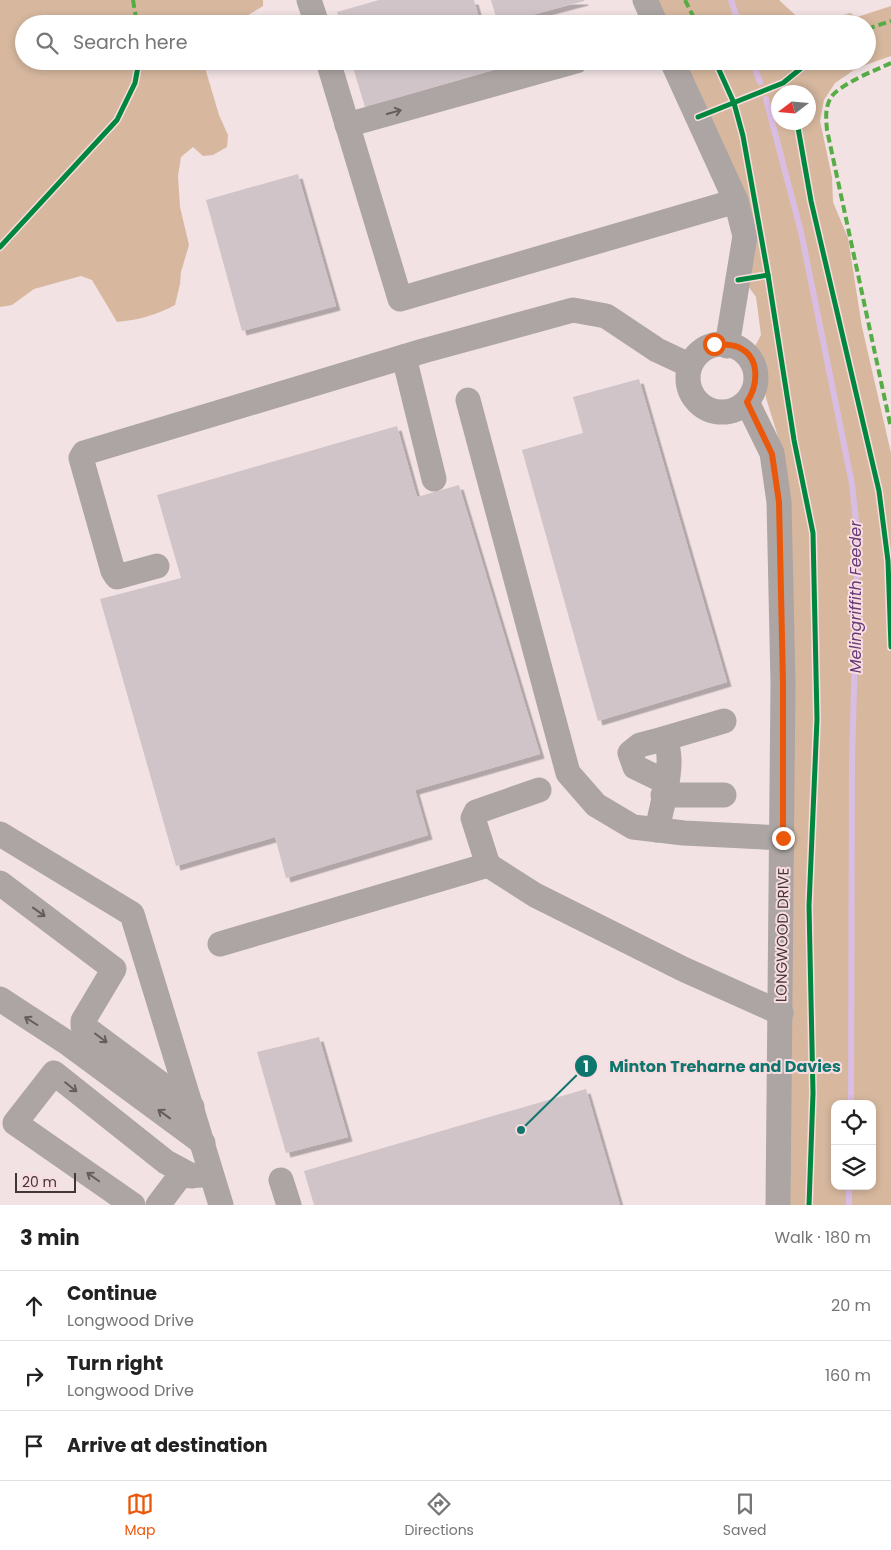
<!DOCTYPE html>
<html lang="en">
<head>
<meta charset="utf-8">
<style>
	:root { --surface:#fff; --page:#f6f6f6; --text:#222; --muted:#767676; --line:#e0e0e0; --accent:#ea580c }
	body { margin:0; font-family:Poppins,sans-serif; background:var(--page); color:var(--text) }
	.controls { position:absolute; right:15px; bottom:15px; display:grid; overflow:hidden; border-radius:10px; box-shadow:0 2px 8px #0003 }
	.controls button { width:45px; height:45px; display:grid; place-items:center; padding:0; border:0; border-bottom:1px solid var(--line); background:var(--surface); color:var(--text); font:25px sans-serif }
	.compass { position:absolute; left:771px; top:85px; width:45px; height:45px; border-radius:50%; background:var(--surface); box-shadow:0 2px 8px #0003; rotate:254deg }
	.scale { position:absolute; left:15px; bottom:12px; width:61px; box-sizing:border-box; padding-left:5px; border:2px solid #403537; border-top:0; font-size:14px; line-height:18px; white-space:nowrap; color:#403537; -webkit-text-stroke:4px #f8dcdf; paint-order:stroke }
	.stop { position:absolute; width:15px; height:15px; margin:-11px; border:4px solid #ea580c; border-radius:50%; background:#fff }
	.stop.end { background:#ea580c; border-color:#fff; box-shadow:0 1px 5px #0008 }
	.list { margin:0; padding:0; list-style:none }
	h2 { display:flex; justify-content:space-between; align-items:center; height:65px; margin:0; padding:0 20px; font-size:21px }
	h2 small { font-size:16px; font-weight:400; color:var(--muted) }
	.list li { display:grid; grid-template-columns:32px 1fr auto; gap:15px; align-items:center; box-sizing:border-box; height:70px; padding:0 20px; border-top:1px solid var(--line) }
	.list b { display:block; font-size:19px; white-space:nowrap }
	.list p { margin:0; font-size:16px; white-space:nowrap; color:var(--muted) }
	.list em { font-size:16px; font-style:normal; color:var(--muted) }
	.icon { flex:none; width:28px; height:28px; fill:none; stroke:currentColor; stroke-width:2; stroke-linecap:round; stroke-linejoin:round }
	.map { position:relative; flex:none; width:891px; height:1205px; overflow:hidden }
	.search { position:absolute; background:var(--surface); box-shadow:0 2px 8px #0003; left:15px; right:15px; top:15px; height:55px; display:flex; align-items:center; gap:12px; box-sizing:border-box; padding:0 18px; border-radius:28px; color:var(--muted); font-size:19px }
	.sheet { height:275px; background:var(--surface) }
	nav { display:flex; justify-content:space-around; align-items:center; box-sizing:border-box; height:70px; border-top:1px solid var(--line); background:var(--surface); font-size:14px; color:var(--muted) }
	nav a { display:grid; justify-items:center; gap:2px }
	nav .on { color:var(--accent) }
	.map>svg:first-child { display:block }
</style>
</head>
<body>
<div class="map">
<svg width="891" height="1205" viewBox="0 0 891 1205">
	<defs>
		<filter id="shadow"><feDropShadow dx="4.5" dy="4.5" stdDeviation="0" flood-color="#0004"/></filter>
	</defs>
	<rect width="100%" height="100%" fill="#f2e2e4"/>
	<!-- forest -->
	<g fill="#d7b89f" fill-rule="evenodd">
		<path d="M 0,0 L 263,0 L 263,6 L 234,24 L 24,24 L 24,61 L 203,61 L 219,115 L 228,135 L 227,147 L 213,155 L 203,156 L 193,147 L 181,157 L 178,176 L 180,207 L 189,245 L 181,272 L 180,284 L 175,305 C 157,315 138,320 117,322 L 92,280 L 81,276 L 34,289 L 12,305 L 0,307 Z"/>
		<path d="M 648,0 L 779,0 L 805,24 L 660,24 Z"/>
		<path d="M 891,6 L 891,56 L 857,68 L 835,83 L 824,100 L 820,121 L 832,177 L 833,202 L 848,238 L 862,327 L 891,453 L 891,1205 L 785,1205 L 783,453 L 766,398 L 765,379 L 753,350 L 761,335 L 756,297 L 745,282 L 740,245 L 677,61 L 867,61 L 867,24 L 819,24 L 850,13 L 857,17 ZM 778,92 L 808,92 L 808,122 L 778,122 ZM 835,1104 L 872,1104 L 872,1186 L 835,1186 Z"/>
	</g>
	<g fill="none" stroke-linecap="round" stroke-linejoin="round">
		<!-- stream -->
		<g stroke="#dabde3" stroke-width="6">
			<path d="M 731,0 L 739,24"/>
			<path d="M 752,61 L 760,82"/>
			<path d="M 766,99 L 801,232 L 852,484 L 858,540 L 852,761 L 851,1104"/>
			<path d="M 849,1186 L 849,1205"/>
		</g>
	</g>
	<!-- building -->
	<g fill="#d0c4c8" filter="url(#shadow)">
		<path d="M 379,0 L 474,0 L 481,24 L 341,24 L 337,12 Z"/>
		<path d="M 491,0 L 584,0 L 584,1 L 498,24 Z"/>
		<path d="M 351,61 L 491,61 L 493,70 L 365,107 Z"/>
		<path d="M 298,174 L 336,306 L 242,331 L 206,200 Z"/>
		<path d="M 639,379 L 727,682 L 598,721 L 522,450 L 583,433 L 573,397 Z"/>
		<path d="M 397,426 L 417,497 L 459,485 L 540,754 L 415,790 L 428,835 L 286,878 L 275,837 L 176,866 L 100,599 L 181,578 L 157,495 Z"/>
		<path d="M 319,1037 L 348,1137 L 286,1153 L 257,1052 Z"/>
		<path d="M 586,1089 L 620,1205 L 314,1205 L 304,1171 Z"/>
	</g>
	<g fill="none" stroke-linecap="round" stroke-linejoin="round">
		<!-- minor -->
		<g stroke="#aca5a4" stroke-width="25">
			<path d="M 309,0 L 317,24"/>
			<path d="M 645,0 L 656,24"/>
			<path d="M 328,61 L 400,299 L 736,201"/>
			<path d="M 672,61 L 736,201 L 745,236 L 727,346"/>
			<path d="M 347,125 L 576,61"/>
			<circle cx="722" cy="378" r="34"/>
			<path d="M 404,357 L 434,479"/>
			<path d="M 468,400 L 568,773 L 596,805 L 633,827 L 684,833 L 783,838"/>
			<path d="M 747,402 L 772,453 L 779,502 L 783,683 L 778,1205"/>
			<path d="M 157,566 L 117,577 L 113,571 L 81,458 L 84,453 L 423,351 L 573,310 L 606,316 L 657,350 L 689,365"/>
			<path d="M 663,739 L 724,721"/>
			<path d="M 663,795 L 724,795"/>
			<path d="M 657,830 C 661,808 678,755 663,739 L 640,745 L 630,753 L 635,767 L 666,782"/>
			<path d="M 0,834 L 132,914 L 221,1205"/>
			<path d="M 488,865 L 535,895 L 683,969 L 781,1013"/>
			<path d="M 0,883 L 114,969 L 83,1021 L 83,1026 L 192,1107"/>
			<path d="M 220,944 L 488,865 L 473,818 L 476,812 L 539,790"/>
			<path d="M 0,999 L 66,1042 L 203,1143"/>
			<path d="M 281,1180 L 289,1205"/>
			<path d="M 133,1205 L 15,1123 L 54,1073 L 166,1162 L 192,1176"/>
			<path d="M 158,1205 L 180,1176 L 203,1175"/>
		</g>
		<!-- quiet -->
		<g stroke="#56ac45" stroke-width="4" stroke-dasharray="8 4" stroke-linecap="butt">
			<path d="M 133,0 L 137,24"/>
			<path d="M 685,0 L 697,24"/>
			<path d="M 867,29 L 891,21"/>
			<path d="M 891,63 C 876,70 837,85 830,99 C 825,109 826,119 827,130 L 891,428"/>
		</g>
		<defs>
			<g id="cycleway">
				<path d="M 715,61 L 734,103 L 743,136 L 768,275 L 738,280"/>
				<path d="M 698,117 L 783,83 L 810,61"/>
				<path d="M 797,122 L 811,201 L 879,491 L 888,561 L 891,647"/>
				<path d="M 0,247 L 117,120 L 135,83 L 139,61"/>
				<path d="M 768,275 L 794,440 L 813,533 L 817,719 L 809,906 L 813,1093 L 809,1205"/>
			</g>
		</defs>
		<!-- cycleway casing -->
		<use href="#cycleway" stroke="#f8dcdf" stroke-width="8"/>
		<!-- cycleway -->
		<use href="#cycleway" stroke="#00873e" stroke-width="5"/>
	</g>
	<!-- one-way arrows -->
	<defs><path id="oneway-shaft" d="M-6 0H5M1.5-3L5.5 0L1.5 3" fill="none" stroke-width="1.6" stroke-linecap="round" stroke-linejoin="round" transform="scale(1.25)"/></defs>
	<g stroke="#665c5d">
		<use href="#oneway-shaft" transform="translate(394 112) rotate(-15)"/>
		<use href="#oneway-shaft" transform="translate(39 912) rotate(36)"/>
		<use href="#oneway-shaft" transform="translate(31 1021) rotate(-148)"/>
		<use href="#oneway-shaft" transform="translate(101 1038) rotate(37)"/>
		<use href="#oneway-shaft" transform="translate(71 1087) rotate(39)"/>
		<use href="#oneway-shaft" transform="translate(164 1114) rotate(-144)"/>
		<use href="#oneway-shaft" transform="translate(93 1177) rotate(-145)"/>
	</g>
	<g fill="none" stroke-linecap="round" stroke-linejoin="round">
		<!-- route -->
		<path stroke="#ea580c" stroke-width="6" d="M 714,344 C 721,345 731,344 738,347 C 761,357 758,385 747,402 L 772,454 L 779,502 L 783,683 L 783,838"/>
	</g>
	<g text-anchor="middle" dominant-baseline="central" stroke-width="4" stroke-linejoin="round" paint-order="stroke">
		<!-- street labels -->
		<g font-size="15" fill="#403537" stroke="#f8dcdf">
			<text transform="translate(782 935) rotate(-89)">LONGWOOD DRIVE</text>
		</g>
		<!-- water labels -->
		<g font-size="16" font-style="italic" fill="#633978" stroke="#f8dcdf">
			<text transform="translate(855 597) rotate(-90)">Melingriffith Feeder</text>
		</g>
	</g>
	<!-- callouts -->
	<path fill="none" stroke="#0f766e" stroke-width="2" d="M521 1130L586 1066"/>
	<g fill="#0f766e" stroke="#f8dcdf" stroke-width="2">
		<circle cx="521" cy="1130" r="5"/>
		<circle cx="586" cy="1066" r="12"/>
	</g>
	<g font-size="15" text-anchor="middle" font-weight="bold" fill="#fff">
		<text x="586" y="1072">1</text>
	</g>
	<g font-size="16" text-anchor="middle" font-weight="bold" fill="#0f766e" stroke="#f8dcdf" stroke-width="4" stroke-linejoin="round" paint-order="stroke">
		<text x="725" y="1072">Minton Treharne and Davies</text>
	</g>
</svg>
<div class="controls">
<button><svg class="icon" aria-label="locate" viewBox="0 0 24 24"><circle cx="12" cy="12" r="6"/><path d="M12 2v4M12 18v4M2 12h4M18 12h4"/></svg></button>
<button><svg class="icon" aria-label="layers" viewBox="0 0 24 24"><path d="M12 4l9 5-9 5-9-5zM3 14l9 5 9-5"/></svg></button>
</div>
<svg class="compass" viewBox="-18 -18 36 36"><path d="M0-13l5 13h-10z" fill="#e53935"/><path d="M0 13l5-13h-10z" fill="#767676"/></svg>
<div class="scale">20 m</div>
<div class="stop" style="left:714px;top:344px"></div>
<div class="stop end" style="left:783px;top:838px"></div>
<div class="search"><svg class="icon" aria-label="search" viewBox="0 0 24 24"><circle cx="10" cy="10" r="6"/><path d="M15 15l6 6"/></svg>Search here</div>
</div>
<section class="sheet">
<h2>3 min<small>Walk · 180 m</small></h2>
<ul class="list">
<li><svg class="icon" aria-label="ahead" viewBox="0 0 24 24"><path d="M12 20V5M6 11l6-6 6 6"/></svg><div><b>Continue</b><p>Longwood Drive</p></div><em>20 m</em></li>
<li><svg class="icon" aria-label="right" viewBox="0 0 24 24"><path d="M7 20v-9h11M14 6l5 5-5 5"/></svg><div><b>Turn right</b><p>Longwood Drive</p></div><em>160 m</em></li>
<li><svg class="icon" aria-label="arrive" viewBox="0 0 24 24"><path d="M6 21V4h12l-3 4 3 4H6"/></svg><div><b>Arrive at destination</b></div></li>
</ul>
</section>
<nav>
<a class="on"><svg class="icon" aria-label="map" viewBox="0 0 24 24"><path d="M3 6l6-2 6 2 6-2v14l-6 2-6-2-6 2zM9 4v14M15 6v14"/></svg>Map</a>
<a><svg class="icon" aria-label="directions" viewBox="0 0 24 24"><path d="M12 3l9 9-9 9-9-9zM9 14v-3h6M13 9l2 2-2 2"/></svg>Directions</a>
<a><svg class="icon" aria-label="saved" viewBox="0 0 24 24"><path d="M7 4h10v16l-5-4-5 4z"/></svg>Saved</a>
</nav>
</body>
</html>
